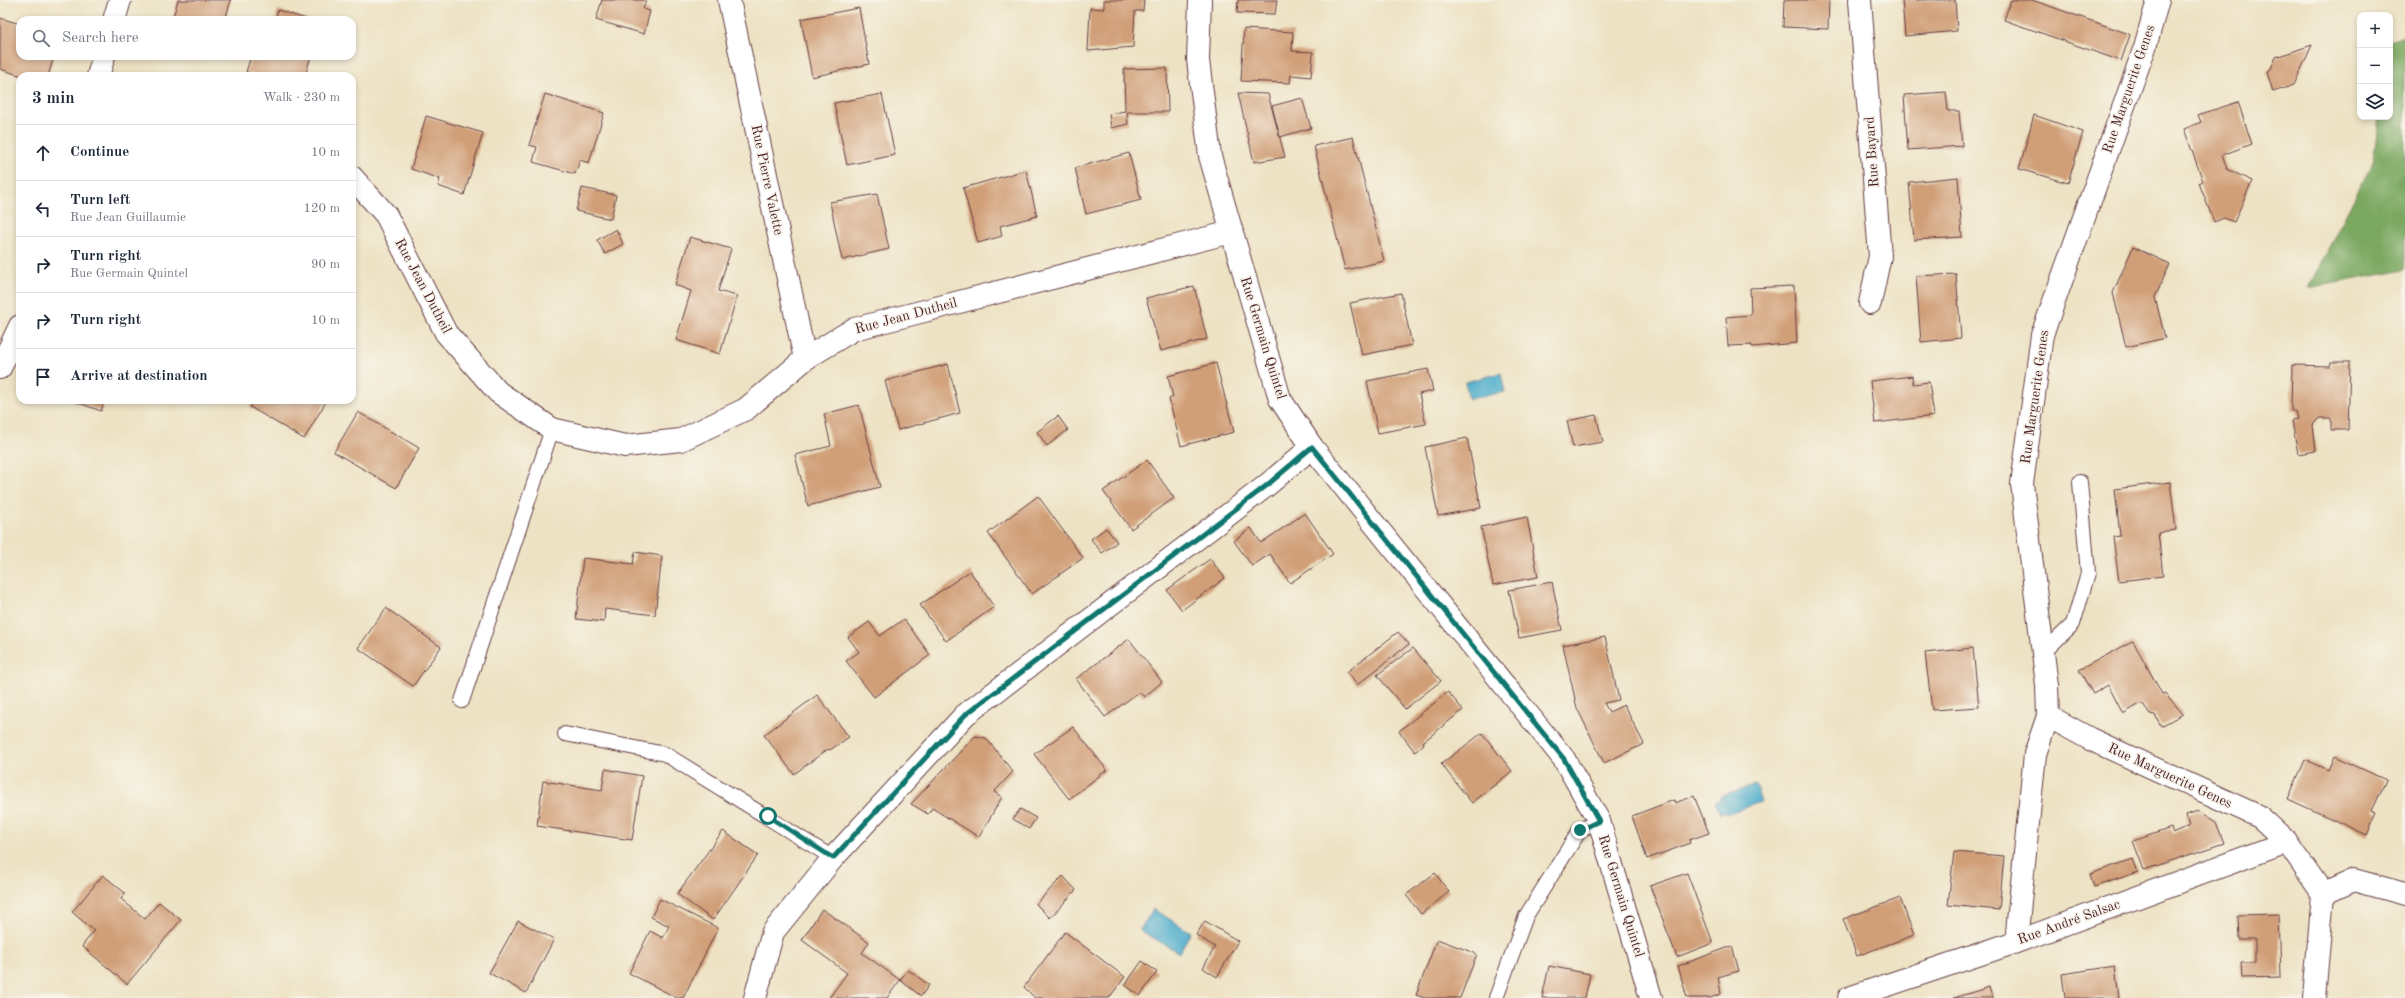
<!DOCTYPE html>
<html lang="en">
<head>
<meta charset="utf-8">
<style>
	:root { --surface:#fff; --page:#f6f6f7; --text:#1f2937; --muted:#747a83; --line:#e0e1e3 }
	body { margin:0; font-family:"Old Standard TT",serif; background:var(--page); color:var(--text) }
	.controls { position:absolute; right:12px; top:12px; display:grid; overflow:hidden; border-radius:8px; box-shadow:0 2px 6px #0003 }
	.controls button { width:36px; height:36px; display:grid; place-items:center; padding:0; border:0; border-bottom:1px solid var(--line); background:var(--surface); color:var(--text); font:20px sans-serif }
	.stop { position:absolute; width:12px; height:12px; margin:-9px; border:3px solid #0f766e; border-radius:50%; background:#fff }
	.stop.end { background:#0f766e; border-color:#fff; box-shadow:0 1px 4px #0008 }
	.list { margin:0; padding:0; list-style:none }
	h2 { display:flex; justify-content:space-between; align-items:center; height:52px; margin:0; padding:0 16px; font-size:17px }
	h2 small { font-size:13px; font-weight:400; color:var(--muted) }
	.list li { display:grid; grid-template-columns:26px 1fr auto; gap:12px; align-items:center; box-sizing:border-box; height:56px; padding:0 16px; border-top:1px solid var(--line) }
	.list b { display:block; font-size:15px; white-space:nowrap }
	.list p { margin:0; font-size:13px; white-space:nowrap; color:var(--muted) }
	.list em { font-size:13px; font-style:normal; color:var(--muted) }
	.icon { flex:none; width:22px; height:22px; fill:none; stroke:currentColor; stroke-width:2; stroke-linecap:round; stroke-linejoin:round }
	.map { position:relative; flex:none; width:2405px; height:998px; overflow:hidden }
	.search { position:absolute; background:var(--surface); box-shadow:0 2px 6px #0003; left:16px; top:16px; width:340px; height:44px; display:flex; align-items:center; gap:10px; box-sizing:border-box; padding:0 14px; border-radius:12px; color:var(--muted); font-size:15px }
	.panel { position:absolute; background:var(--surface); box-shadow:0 2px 6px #0003; left:16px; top:72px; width:340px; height:332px; border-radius:12px }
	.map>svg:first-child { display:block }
</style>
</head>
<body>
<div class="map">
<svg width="2405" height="998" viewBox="0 0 2405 998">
	<rect width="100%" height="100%" fill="#f7f3e8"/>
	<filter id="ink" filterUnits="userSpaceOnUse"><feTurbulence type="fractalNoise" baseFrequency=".025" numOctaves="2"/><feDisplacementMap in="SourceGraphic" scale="8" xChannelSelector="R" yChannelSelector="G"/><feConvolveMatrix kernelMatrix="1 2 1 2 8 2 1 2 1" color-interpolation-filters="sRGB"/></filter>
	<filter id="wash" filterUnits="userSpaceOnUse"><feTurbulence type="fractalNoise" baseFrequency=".012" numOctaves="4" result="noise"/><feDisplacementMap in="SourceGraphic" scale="16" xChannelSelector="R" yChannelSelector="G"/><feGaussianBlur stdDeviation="0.9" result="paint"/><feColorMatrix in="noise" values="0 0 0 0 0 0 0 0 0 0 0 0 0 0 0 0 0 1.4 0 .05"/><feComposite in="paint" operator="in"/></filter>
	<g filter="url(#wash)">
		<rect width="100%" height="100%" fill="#ede2c3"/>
		<!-- forest -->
		<path fill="#7aa861" stroke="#626446" d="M 2405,36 L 2405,270 L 2308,288 L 2373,162 L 2379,117 L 2390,117 L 2390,41 Z"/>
		<!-- water -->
		<g fill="#4caccb" stroke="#4b667b">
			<path d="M 1501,373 L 1505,392 L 1469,399 L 1465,382 Z"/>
			<path d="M 1755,785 L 1761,802 L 1726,814 L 1725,812 L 1720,814 L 1715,801 L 1720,800 L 1720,797 Z"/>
			<path d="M 1153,909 L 1191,932 L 1179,953 L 1140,930 Z"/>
		</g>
		<g id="blocks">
			<!-- building -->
			<g fill="#d09e77">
				<path d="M 178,0 L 231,0 L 225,20 L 172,20 Z"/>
				<path d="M 602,0 L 646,0 L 643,9 L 650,11 L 644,34 L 596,20 Z"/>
				<path d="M 1104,0 L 1144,0 L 1143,11 L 1135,11 L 1133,47 L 1088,51 L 1090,8 L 1104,9 Z"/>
				<path d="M 1238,0 L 1277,0 L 1275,14 L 1237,13 Z"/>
				<path d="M 1784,0 L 1829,0 L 1828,29 L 1783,27 Z"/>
				<path d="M 1902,0 L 1955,0 L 1957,31 L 1905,36 Z"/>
				<path d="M 2011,0 L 2032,0 L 2129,34 L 2130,35 L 2121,61 L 2004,20 Z"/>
				<path d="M 859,8 L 869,64 L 812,77 L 801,19 Z"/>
				<path d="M 278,10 L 309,20 L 275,20 Z"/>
				<path d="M 0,18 L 20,24 L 20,56 L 54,56 L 48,76 L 22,76 L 0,69 Z"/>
				<path d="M 1244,29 L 1293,32 L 1292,51 L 1313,52 L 1311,77 L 1291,75 L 1290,83 L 1241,81 Z"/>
				<path d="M 2312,45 L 2294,85 L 2273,92 L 2267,72 L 2270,71 L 2276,57 Z"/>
				<path d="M 251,56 L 311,56 L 305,76 L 261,76 L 246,72 Z"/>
				<path d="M 1167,68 L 1168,112 L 1127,112 L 1128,124 L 1111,128 L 1109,114 L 1125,111 L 1124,69 Z"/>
				<path d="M 1946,92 L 1948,111 L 1959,111 L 1962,146 L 1908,150 L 1904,95 Z"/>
				<path d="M 1238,93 L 1268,94 L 1285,157 L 1254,162 Z"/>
				<path d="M 545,94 L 604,113 L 589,163 L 580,160 L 575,174 L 533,162 L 537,147 L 529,145 Z"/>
				<path d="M 882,94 L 895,155 L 847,165 L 834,103 Z"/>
				<path d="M 1302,98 L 1311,128 L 1280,137 L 1272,106 Z"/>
				<path d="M 2238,102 L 2252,144 L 2222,155 L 2227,169 L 2252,181 L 2234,222 L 2224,218 L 2214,222 L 2199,183 L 2203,181 L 2184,129 L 2201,122 L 2198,115 Z"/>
				<path d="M 2034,115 L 2083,132 L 2068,183 L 2019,169 Z"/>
				<path d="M 426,116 L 483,133 L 464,195 L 438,186 L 440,179 L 411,169 Z"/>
				<path d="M 1353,137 L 1384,261 L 1345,270 L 1314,146 Z"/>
				<path d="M 1129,153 L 1141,200 L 1086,214 L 1075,168 Z"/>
				<path d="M 1026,170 L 1037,216 L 1000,226 L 1002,236 L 978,243 L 963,188 Z"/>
				<path d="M 1958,177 L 1962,237 L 1914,240 L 1909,182 Z"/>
				<path d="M 582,188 L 616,195 L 611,219 L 576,211 Z"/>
				<path d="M 877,194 L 889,249 L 842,260 L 830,202 Z"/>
				<path d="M 616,229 L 623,244 L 605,254 L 597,240 Z"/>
				<path d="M 690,237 L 731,249 L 718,291 L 737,296 L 720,354 L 676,340 L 691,291 L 675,285 Z"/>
				<path d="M 2133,247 L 2170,264 L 2155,297 L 2165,338 L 2126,347 L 2113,293 Z"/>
				<path d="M 1956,274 L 1961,338 L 1921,342 L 1916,276 Z"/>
				<path d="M 1194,286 L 1207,339 L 1161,351 L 1146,298 Z"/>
				<path d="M 1794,286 L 1797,343 L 1752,347 L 1752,345 L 1728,346 L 1726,317 L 1751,315 L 1750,288 Z"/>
				<path d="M 1401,293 L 1412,345 L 1362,355 L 1350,303 Z"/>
				<path d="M 2331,362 L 2350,362 L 2348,430 L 2331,430 L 2331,418 L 2319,418 L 2313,425 L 2316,451 L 2298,454 L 2292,420 L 2298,419 L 2296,411 L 2291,411 L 2292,365 L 2330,366 Z"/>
				<path d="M 1216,363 L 1234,432 L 1181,446 L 1169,399 L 1173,397 L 1168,376 Z"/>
				<path d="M 948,364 L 960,413 L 898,430 L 885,381 Z"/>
				<path d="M 1428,369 L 1433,391 L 1419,394 L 1426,424 L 1378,433 L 1367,381 Z"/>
				<path d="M 1912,376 L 1913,384 L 1929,382 L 1934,416 L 1875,423 L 1870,381 Z"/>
				<path d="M 71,400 L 105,400 L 101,411 Z"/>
				<path d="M 254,400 L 327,400 L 304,439 L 250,407 Z"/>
				<path d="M 859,405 L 880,487 L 808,506 L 795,455 L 831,446 L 824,414 Z"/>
				<path d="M 358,412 L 419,448 L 396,488 L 334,452 Z"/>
				<path d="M 1596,415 L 1603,442 L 1573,447 L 1567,421 Z"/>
				<path d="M 1058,416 L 1068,430 L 1047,446 L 1037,432 Z"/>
				<path d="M 1467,438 L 1481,508 L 1438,516 L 1425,447 Z"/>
				<path d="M 1147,460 L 1174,498 L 1131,529 L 1103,491 Z"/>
				<path d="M 2170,482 L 2176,530 L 2158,532 L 2163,576 L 2119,581 L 2113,537 L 2120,536 L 2115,489 Z"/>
				<path d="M 1038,496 L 1083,558 L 1032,594 L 988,533 Z"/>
				<path d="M 1305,513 L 1333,554 L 1290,583 L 1270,554 L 1252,566 L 1234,541 L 1251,528 L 1261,543 Z"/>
				<path d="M 1527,517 L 1538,577 L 1493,585 L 1481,527 Z"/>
				<path d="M 1106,528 L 1117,542 L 1102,553 L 1091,539 Z"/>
				<path d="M 635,552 L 662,556 L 655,615 L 605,609 L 604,622 L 576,619 L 583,558 L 633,564 Z"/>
				<path d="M 1210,559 L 1225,578 L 1182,610 L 1167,590 Z"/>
				<path d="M 970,571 L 994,607 L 946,641 L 920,605 Z"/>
				<path d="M 1552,582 L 1562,630 L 1519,638 L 1509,590 Z"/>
				<path d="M 386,608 L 441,647 L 413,686 L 358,648 Z"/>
				<path d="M 904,619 L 930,655 L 874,697 L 846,661 L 859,652 L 848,637 L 869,622 L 880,636 Z"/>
				<path d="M 1398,632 L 1409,644 L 1357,685 L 1347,672 Z"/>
				<path d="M 1605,637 L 1619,700 L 1604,703 L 1609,712 L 1624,705 L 1644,744 L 1604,763 L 1577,708 L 1563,645 Z"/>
				<path d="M 1129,639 L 1162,682 L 1144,697 L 1139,692 L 1105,717 L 1076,679 Z"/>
				<path d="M 2133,641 L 2162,694 L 2165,693 L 2183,714 L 2161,726 L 2155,715 L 2149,714 L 2144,705 L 2140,704 L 2123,714 L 2108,685 L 2093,694 L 2079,670 Z"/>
				<path d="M 1413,648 L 1441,681 L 1405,709 L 1377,675 Z"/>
				<path d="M 1973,648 L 1979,707 L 1932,710 L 1925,653 Z"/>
				<path d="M 1448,692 L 1463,710 L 1423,742 L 1424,744 L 1415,752 L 1399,731 Z"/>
				<path d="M 817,695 L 849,737 L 830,750 L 828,749 L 794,774 L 764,735 Z"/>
				<path d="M 1073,727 L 1107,770 L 1069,799 L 1034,754 Z"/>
				<path d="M 1482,733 L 1512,771 L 1472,803 L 1441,764 Z"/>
				<path d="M 975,736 L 986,738 L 1013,772 L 994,792 L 1002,797 L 979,837 L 932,808 L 928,814 L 911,804 Z"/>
				<path d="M 2334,756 L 2386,780 L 2372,811 L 2377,813 L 2367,835 L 2288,799 L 2305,760 L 2328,770 Z"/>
				<path d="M 605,769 L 642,776 L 632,840 L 537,826 L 543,781 L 602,790 Z"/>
				<path d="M 1694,796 L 1709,833 L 1689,840 L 1690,843 L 1647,859 L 1632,816 L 1674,800 L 1675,803 Z"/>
				<path d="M 1020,809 L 1036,818 L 1029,829 L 1013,819 Z"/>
				<path d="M 2198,811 L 2216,822 L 2224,843 L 2144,870 L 2133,841 L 2171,828 L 2173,833 L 2189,826 L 2186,815 Z"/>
				<path d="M 723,831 L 758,855 L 713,920 L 677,894 Z"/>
				<path d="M 1954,852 L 2004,856 L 1999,910 L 1948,905 Z"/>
				<path d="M 2133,859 L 2138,872 L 2094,887 L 2090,874 Z"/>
				<path d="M 1435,873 L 1449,892 L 1421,914 L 1406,895 Z"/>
				<path d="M 1687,873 L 1713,943 L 1677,957 L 1650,886 Z"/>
				<path d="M 103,875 L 125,893 L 121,899 L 145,919 L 159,902 L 181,920 L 127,984 L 82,946 L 94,931 L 72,912 Z"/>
				<path d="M 1063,876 L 1076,890 L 1050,918 L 1036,904 Z"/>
				<path d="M 1900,898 L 1914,935 L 1857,956 L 1843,919 Z"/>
				<path d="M 660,899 L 718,928 L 683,998 L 677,998 L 629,973 L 650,931 L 663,938 L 669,926 L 651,917 Z"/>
				<path d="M 822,909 L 869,942 L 862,953 L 900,980 L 887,998 L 829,998 L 847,973 L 802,940 Z"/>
				<path d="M 2279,914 L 2281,977 L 2242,978 L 2241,962 L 2255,962 L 2255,939 L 2239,939 L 2238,915 Z"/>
				<path d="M 518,921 L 554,939 L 526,993 L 489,973 Z"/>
				<path d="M 1205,921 L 1238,941 L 1217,977 L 1203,968 L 1215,947 L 1196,935 Z"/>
				<path d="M 1065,932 L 1125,977 L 1109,998 L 1035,998 L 1024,987 Z"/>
				<path d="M 1437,939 L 1477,954 L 1460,998 L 1425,998 L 1416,995 Z"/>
				<path d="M 1732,946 L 1739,971 L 1718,977 L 1721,994 L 1710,998 L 1687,998 L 1678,966 Z"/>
				<path d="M 1142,961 L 1157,972 L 1140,996 L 1125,985 Z"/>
				<path d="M 1549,966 L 1590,974 L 1585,998 L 1542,998 Z"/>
				<path d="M 2115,966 L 2119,998 L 2065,998 L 2062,974 Z"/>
				<path d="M 908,970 L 929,985 L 921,996 L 900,980 Z"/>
				<path d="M 1989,987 L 1993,998 L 1954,998 Z"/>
			</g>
		</g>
	</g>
	<g filter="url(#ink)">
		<use href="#blocks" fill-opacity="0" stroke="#623c42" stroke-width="1"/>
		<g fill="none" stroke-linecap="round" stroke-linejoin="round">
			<defs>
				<g id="lane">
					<path d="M 2044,652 L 2073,624 L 2088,573 L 2080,482"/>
					<path d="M 462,701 L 552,429"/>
					<path d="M 565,734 L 665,754 L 833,858"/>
					<path d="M 1496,998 L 1526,916 L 1580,830 L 1599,821"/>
				</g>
				<g id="street">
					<path d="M 729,0 L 805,359"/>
					<path d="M 1200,0 L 1198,60 L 1210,156 L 1280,399 L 1312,447 L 1564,759 L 1599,821 L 1651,998"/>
					<path d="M 1860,0 L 1880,256 L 1870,303"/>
					<path d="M 114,20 L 120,0"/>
					<path d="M 98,76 L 104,56"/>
					<path d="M 352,177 L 386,215 L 446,333 L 498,392 L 552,429 L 625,446 L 681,440 L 746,409 L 805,359 L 854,329 L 1231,232"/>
					<path d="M 0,368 L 20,326"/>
					<path d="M 2048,716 L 2090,739 L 2260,817 L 2287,842 L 2323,894 L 2314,998"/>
					<path d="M 2323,894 L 2354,880 L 2405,894"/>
					<path d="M 2016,942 L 2035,754 L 2048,716 L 2047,685 L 2022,484 L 2042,335 L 2145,47 L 2158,0"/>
					<path d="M 755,998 L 773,932 L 833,858 L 965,715 L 1266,486 L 1312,447"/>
					<path d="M 1849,998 L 2016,942 L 2287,842"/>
				</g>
			</defs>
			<!-- lane casing -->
			<use href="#lane" stroke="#623c42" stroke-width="16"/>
			<!-- street casing -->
			<use href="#street" stroke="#623c42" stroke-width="24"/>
			<!-- lane -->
			<use href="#lane" stroke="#fff" stroke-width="14"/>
			<!-- street -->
			<use href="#street" stroke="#fff" stroke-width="22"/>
		</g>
	</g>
	<g fill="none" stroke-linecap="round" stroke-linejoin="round" filter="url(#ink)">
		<!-- route -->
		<path stroke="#0f766e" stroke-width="5" d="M 768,816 L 833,858 L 965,715 L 1266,486 L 1312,447 L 1564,759 L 1599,821 L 1580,830"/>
	</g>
	<g text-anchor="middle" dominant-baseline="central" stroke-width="3" stroke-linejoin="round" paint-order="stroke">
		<!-- street labels -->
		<g font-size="14" fill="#4a1f2b" stroke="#f7f3e8">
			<text transform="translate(2129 89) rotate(-71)">Rue Marguerite Genes</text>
			<text transform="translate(1872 152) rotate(-94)">Rue Bayard</text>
			<text transform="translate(767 180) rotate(78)">Rue Pierre Valette</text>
			<text transform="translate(423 286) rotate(62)">Rue Jean Dutheil</text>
			<text transform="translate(906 316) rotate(-15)">Rue Jean Dutheil</text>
			<text transform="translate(1263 338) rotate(73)">Rue Germain Quintel</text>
			<text transform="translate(2035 397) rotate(-82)">Rue Marguerite Genes</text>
			<text transform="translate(2170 776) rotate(25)">Rue Marguerite Genes</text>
			<text transform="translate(1621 896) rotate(73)">Rue Germain Quintel</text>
			<text transform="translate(2069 922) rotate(-20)">Rue André Salsac</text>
		</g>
	</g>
</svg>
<div class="controls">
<button>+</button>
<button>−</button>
<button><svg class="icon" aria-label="layers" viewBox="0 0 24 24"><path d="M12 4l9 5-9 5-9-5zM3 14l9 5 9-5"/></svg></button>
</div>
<div class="stop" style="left:768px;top:816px"></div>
<div class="stop end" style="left:1580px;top:830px"></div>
<div class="search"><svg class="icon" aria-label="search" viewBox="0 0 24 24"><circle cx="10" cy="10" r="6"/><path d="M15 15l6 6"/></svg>Search here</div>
<section class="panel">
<h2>3 min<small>Walk · 230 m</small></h2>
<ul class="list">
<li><svg class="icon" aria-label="ahead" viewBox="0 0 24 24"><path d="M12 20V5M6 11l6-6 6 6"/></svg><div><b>Continue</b></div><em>10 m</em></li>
<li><svg class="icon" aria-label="left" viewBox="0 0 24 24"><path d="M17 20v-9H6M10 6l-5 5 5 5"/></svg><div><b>Turn left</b><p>Rue Jean Guillaumie</p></div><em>120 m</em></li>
<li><svg class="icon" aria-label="right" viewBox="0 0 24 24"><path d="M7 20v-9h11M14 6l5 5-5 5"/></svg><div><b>Turn right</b><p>Rue Germain Quintel</p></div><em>90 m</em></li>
<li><svg class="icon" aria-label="right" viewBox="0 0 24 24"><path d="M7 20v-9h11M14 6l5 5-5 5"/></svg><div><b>Turn right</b></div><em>10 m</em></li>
<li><svg class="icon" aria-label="arrive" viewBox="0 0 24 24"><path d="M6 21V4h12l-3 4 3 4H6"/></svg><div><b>Arrive at destination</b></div></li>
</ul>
</section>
</div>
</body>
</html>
